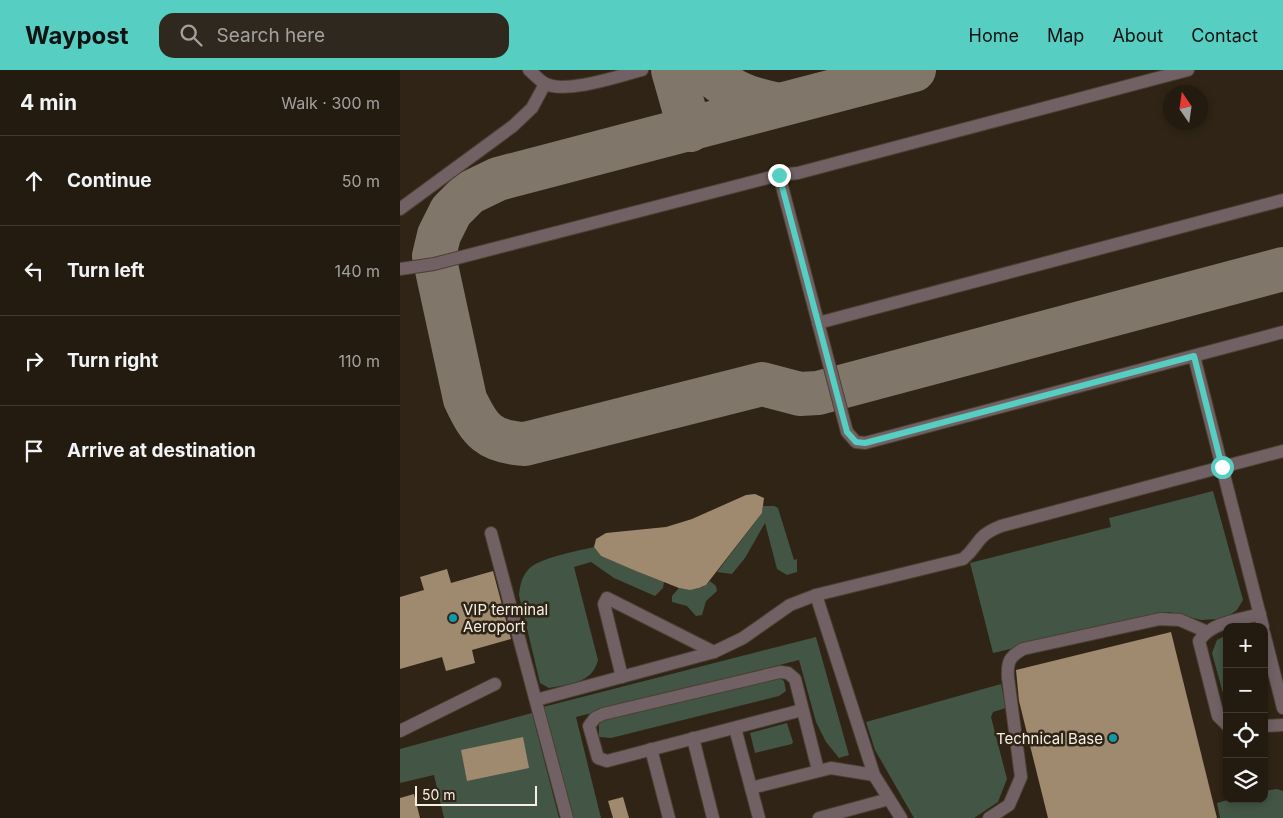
<!DOCTYPE html>
<html lang="en">
<head>
<meta charset="utf-8">
<style>
	:root { --surface:#231b10; --page:#2f281e; --text:#f1f3f6; --muted:#a3a19f; --line:#403930; --accent:#57cec2 }
	body { margin:0; font-family:Inter,sans-serif; background:var(--page); color:var(--text) }
	.controls { position:absolute; right:15px; bottom:15px; display:grid; overflow:hidden; border-radius:10px; box-shadow:0 2px 8px #0003 }
	.controls button { width:45px; height:45px; display:grid; place-items:center; padding:0; border:0; border-bottom:1px solid var(--line); background:var(--surface); color:var(--text); font:25px sans-serif }
	.compass { position:absolute; left:763px; top:15px; width:45px; height:45px; border-radius:50%; background:var(--surface); box-shadow:0 2px 8px #0003; rotate:347deg }
	.scale { position:absolute; left:15px; bottom:12px; width:122px; box-sizing:border-box; padding-left:5px; border:2px solid #f7efe6; border-top:0; font-size:14px; line-height:18px; white-space:nowrap; color:#f7efe6; -webkit-text-stroke:4px #2f2415; paint-order:stroke }
	.stop { position:absolute; width:15px; height:15px; margin:-11px; border:4px solid #57cec2; border-radius:50%; background:#fff }
	.stop.end { background:#57cec2; border-color:#fff; box-shadow:0 1px 5px #0008 }
	.list { margin:0; padding:0; list-style:none }
	h2 { display:flex; justify-content:space-between; align-items:center; height:65px; margin:0; padding:0 20px; font-size:21px }
	h2 small { font-size:16px; font-weight:400; color:var(--muted) }
	.list li { display:grid; grid-template-columns:32px 1fr auto; gap:15px; align-items:center; box-sizing:border-box; height:90px; padding:0 20px; border-top:1px solid var(--line) }
	.list b { display:block; font-size:19px; white-space:nowrap }
	.list em { font-size:16px; font-style:normal; color:var(--muted) }
	.icon { flex:none; width:28px; height:28px; fill:none; stroke:currentColor; stroke-width:2; stroke-linecap:round; stroke-linejoin:round }
	.map { position:relative; flex:none; width:883px; height:748px; overflow:hidden }
	header { display:flex; align-items:center; gap:30px; box-sizing:border-box; height:70px; padding:0 25px; background:var(--accent); color:#111 }
	header strong { font-size:24px }
	nav { display:flex; gap:28px; margin-inline-start:auto; font-size:18px }
	.search { width:350px; height:45px; background:var(--page); display:flex; align-items:center; gap:12px; box-sizing:border-box; padding:0 18px; border-radius:15px; color:var(--muted); font-size:19px }
	main { display:flex }
	aside { flex:1; background:var(--surface) }
	.map>svg:first-child { display:block }
</style>
</head>
<body>
<header>
<strong>Waypost</strong>
<div class="search"><svg class="icon" aria-label="search" viewBox="0 0 24 24"><circle cx="10" cy="10" r="6"/><path d="M15 15l6 6"/></svg>Search here</div>
<nav><a>Home</a><a>Map</a><a>About</a><a>Contact</a></nav>
</header>
<main>
<aside>
<h2>4 min<small>Walk · 300 m</small></h2>
<ul class="list">
<li><svg class="icon" aria-label="ahead" viewBox="0 0 24 24"><path d="M12 20V5M6 11l6-6 6 6"/></svg><div><b>Continue</b></div><em>50 m</em></li>
<li><svg class="icon" aria-label="left" viewBox="0 0 24 24"><path d="M17 20v-9H6M10 6l-5 5 5 5"/></svg><div><b>Turn left</b></div><em>140 m</em></li>
<li><svg class="icon" aria-label="right" viewBox="0 0 24 24"><path d="M7 20v-9h11M14 6l5 5-5 5"/></svg><div><b>Turn right</b></div><em>110 m</em></li>
<li><svg class="icon" aria-label="arrive" viewBox="0 0 24 24"><path d="M6 21V4h12l-3 4 3 4H6"/></svg><div><b>Arrive at destination</b></div></li>
</ul>
</aside>
<div class="map">
<svg width="883" height="748" viewBox="0 0 883 748">
	<rect width="100%" height="100%" fill="#2f2415"/>
	<!-- green -->
	<g fill="#435545">
		<path d="M 813,421 L 843,530 L 837,540 L 828,546 L 818,549 L 801,550 L 769,542 L 593,583 L 570,493 L 711,457 L 709,448 Z"/>
		<path d="M 363,436 L 374,436 L 378,438 L 394,490 L 397,489 L 397,502 L 387,505 L 377,499 L 365,453 L 345,488 L 332,504 L 317,502 L 362,443 Z"/>
		<path d="M 194,477 L 201,486 L 264,512 L 263,518 L 255,526 L 214,508 L 191,492 L 174,497 L 198,590 C 192,614 169,614 149,618 L 140,613 L 119,525 C 120,516 121,508 128,500 C 137,488 178,481 194,477 Z"/>
		<path d="M 310,511 L 316,516 L 317,521 L 306,531 L 302,545 L 296,546 L 287,536 L 272,532 L 272,526 L 279,518 C 290,520 301,521 310,511 Z"/>
		<path d="M 827,565 L 827,638 L 812,583 L 817,570 Z"/>
		<path d="M 416,567 L 449,685 L 439,688 L 426,672 L 416,652 L 399,590 L 176,647 L 201,748 L 173,748 L 143,637 Z"/>
		<path d="M 379,608 L 384,611 L 386,621 L 379,626 L 211,668 L 199,667 L 199,654 L 205,649 Z"/>
		<path d="M 601,614 L 606,638 L 593,642 L 591,647 L 607,709 L 598,732 L 574,748 L 514,748 L 475,680 L 466,652 Z"/>
		<path d="M 132,643 L 159,748 L 44,748 L 34,705 L 0,713 L 0,679 Z"/>
		<path d="M 387,653 L 393,672 L 392,674 L 355,683 L 350,663 Z"/>
		<path d="M 877,719 L 883,721 L 883,748 L 820,748 L 817,733 L 831,729 L 864,729 L 864,721 Z"/>
	</g>
	<g fill="none" stroke-linecap="round" stroke-linejoin="round">
		<!-- taxiway -->
		<g stroke="#80766a" stroke-width="44">
			<path d="M 273,0 L 290,60"/>
			<path d="M 306,0 C 332,23 345,28 379,35"/>
			<path d="M 514,0 L 98,109 L 69,123 L 51,141 L 39,165 L 34,186 L 65,329 C 80,361 89,372 125,374 L 362,314 L 400,324 L 418,323 L 883,199"/>
		</g>
	</g>
	<!-- building -->
	<g fill="#9f896f">
		<path d="M 355,424 L 364,428 L 362,443 L 306,515 L 299,518 L 290,520 L 279,518 L 236,501 L 201,486 L 194,477 L 196,469 L 206,463 L 266,457 L 292,449 L 346,425 Z"/>
		<path d="M 47,499 L 51,513 L 93,501 L 111,569 L 72,580 L 75,593 L 46,601 L 42,587 L 0,599 L 0,527 L 24,520 L 20,507 Z"/>
		<path d="M 771,562 L 817,748 L 648,748 L 619,631 L 616,600 Z"/>
		<path d="M 123,667 L 129,698 L 67,711 L 61,680 Z"/>
		<path d="M 14,724 L 20,748 L 0,748 L 0,728 Z"/>
		<path d="M 223,727 L 229,748 L 213,748 L 208,731 Z"/>
	</g>
	<g fill="none" stroke-linecap="round" stroke-linejoin="round">
		<defs>
			<g id="minor">
				<path d="M 129,0 C 134,4 139,10 144,13 C 164,25 219,6 242,0"/>
				<path d="M 379,105 L 447,362 L 456,372 L 465,373 L 883,262"/>
				<path d="M 0,139 L 113,56 L 132,38 L 145,14"/>
				<path d="M 0,199 L 34,194 L 379,105 L 398,103 L 788,0"/>
				<path d="M 418,253 L 883,130"/>
				<path d="M 794,286 L 822,397 L 883,381"/>
				<path d="M 91,463 L 167,748"/>
				<path d="M 864,563 L 883,638"/>
				<path d="M 222,607 L 204,534 L 207,528 L 314,582"/>
				<path d="M 136,630 L 314,582 L 343,568 L 390,535 L 416,525"/>
				<path d="M 402,640 L 207,691 L 198,688 L 189,656 L 195,648 L 203,644 L 380,602 L 388,603 L 395,609 L 418,700"/>
				<path d="M 827,655 L 818,646 L 799,571 C 811,552 839,550 860,544"/>
				<path d="M 864,656 L 883,655"/>
				<path d="M 335,658 L 359,748"/>
				<path d="M 0,661 L 95,614"/>
				<path d="M 293,668 L 313,748"/>
				<path d="M 251,679 L 269,748"/>
				<path d="M 351,718 L 431,698 L 474,705"/>
				<path d="M 419,748 L 489,729"/>
				<path d="M 501,748 L 474,705 L 416,525 L 563,489 C 581,474 574,467 601,456 L 822,397 L 863,557"/>
				<path d="M 589,748 L 609,735 L 621,707 L 608,608 C 607,592 609,587 623,579 L 760,549 L 780,550 L 805,561"/>
			</g>
		</defs>
		<!-- minor casing -->
		<use href="#minor" stroke="#4b4032" stroke-width="14"/>
		<!-- minor -->
		<use href="#minor" stroke="#716164" stroke-width="12"/>
	</g>
	<g fill="none" stroke-linecap="round" stroke-linejoin="round">
		<!-- route -->
		<path stroke="#57cec2" stroke-width="6" d="M 379,105 L 447,362 L 456,372 L 465,373 L 794,286 L 822,397"/>
	</g>
	<!-- markers -->
	<g fill="#0f9aa8" stroke="#2f2415" stroke-width="2">
		<circle cx="53" cy="548" r="5"/>
		<circle cx="713" cy="668" r="5"/>
	</g>
	<g text-anchor="middle" dominant-baseline="central" stroke-width="5" stroke-linejoin="round" paint-order="stroke">
		<!-- poi labels -->
		<g font-size="15" fill="#f7efe6" stroke="#2f2415" text-anchor="start">
			<text x="63" y="539">VIP terminal<tspan x="63" dy="17">Aeroport</tspan></text>
			<text x="703" y="668" text-anchor="end">Technical Base</text>
		</g>
	</g>
</svg>
<div class="controls">
<button>+</button>
<button>−</button>
<button><svg class="icon" aria-label="locate" viewBox="0 0 24 24"><circle cx="12" cy="12" r="6"/><path d="M12 2v4M12 18v4M2 12h4M18 12h4"/></svg></button>
<button><svg class="icon" aria-label="layers" viewBox="0 0 24 24"><path d="M12 4l9 5-9 5-9-5zM3 14l9 5 9-5"/></svg></button>
</div>
<svg class="compass" viewBox="-18 -18 36 36"><path d="M0-13l5 13h-10z" fill="#e53935"/><path d="M0 13l5-13h-10z" fill="#a3a19f"/></svg>
<div class="scale">50 m</div>
<div class="stop" style="left:822px;top:397px"></div>
<div class="stop end" style="left:379px;top:105px"></div>
</div>
</main>
</body>
</html>
